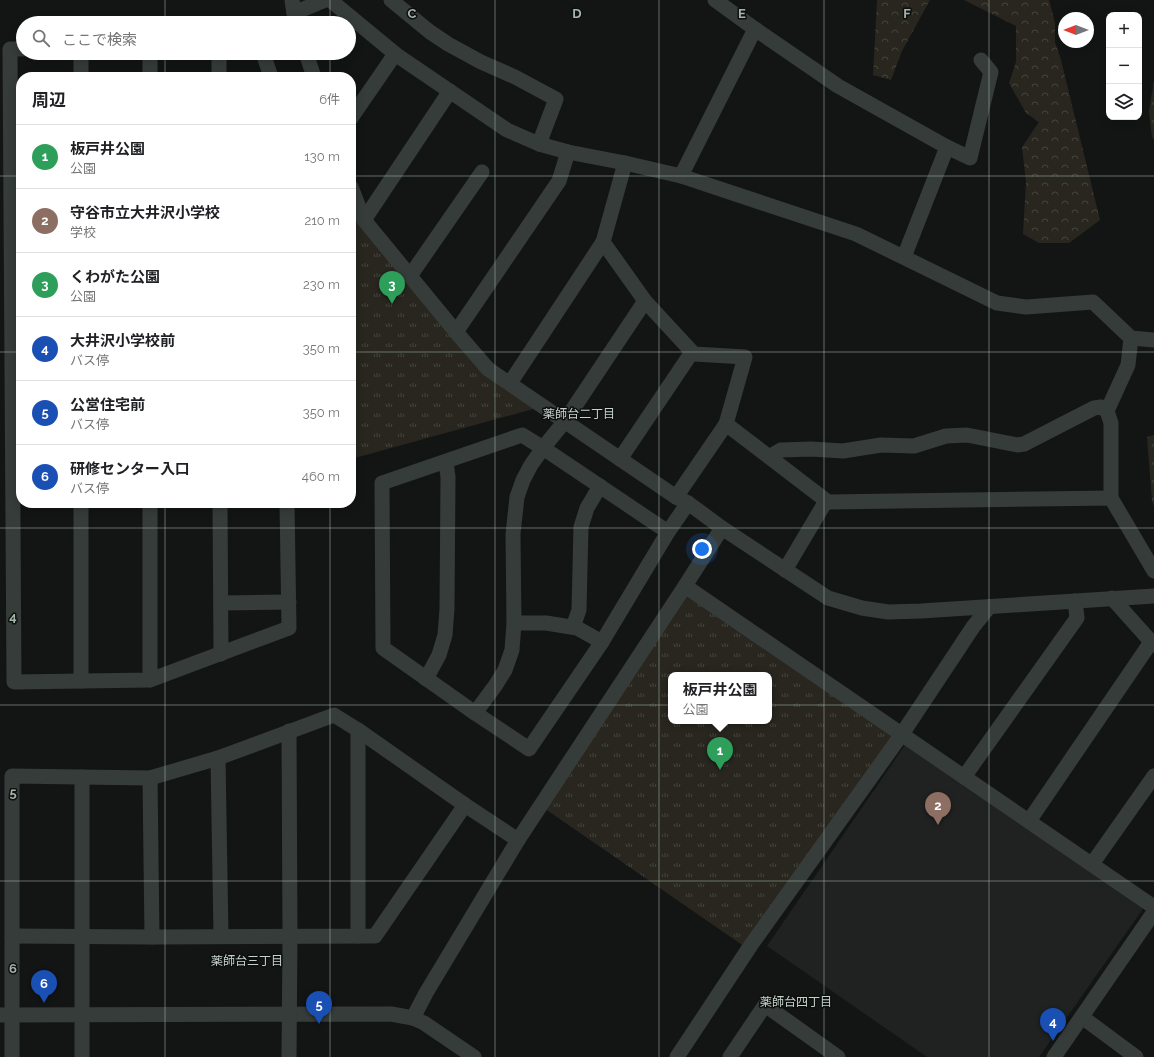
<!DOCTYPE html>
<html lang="ja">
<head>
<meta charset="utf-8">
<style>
	:root { --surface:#fff; --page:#f2f2f2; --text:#202124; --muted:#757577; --line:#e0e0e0; --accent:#fc25bd }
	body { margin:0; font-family:Raleway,"Noto Sans JP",sans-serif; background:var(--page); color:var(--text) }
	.controls { position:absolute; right:12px; top:12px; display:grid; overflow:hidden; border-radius:8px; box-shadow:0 2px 10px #0003 }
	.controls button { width:36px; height:36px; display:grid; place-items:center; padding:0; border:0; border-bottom:1px solid var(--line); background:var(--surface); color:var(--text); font:20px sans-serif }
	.compass { position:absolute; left:1058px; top:12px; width:36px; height:36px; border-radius:50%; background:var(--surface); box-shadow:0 2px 10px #0003; rotate:270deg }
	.you { position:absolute; left:702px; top:549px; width:14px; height:14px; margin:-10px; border:3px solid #fff; border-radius:50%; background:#1a73e8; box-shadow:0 0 0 6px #1a73e833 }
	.badge { display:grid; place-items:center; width:26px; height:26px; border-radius:50%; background:var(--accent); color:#fff; font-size:13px; font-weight:700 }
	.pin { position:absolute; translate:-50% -33px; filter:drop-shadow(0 1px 2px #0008) }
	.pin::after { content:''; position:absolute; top:21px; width:14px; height:12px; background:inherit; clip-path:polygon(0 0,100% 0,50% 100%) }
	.popup { position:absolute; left:668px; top:672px; width:104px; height:52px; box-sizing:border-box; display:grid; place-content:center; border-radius:8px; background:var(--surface); filter:drop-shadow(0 1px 3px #0005); font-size:13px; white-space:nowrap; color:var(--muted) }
	.popup b { font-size:15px; color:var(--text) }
	.popup::after { content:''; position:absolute; left:50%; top:100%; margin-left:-8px; border:8px solid transparent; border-top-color:var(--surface) }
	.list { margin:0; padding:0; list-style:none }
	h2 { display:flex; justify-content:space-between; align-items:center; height:52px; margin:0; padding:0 16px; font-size:17px }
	h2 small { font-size:13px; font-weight:400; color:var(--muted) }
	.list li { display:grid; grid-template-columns:26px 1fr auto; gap:12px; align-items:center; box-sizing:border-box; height:64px; padding:0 16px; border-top:1px solid var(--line) }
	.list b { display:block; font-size:15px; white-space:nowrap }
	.list p { margin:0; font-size:13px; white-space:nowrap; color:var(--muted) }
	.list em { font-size:13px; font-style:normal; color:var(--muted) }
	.icon { flex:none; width:22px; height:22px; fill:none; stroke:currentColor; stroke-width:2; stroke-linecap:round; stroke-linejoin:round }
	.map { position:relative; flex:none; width:1154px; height:1057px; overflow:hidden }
	.search { position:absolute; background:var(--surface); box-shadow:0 2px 10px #0003; left:16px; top:16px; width:340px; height:44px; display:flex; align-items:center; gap:10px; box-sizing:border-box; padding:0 14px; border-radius:22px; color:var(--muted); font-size:15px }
	.panel { position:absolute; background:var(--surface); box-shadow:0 2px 10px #0003; left:16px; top:72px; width:340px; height:436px; border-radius:16px }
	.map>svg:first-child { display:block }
</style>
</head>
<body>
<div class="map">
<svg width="1154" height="1057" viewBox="0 0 1154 1057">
	<defs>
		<pattern id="forest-crowns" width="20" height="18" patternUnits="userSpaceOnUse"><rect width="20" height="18" fill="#28261f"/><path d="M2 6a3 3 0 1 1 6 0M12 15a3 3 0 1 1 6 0" fill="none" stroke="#44433d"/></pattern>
		<pattern id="park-tufts" width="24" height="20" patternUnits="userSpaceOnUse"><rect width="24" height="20" fill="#28261f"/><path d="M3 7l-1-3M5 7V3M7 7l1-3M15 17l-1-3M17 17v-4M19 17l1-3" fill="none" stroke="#44433d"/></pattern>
	</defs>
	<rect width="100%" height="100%" fill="#131515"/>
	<!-- built -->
	<path fill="#1f2221" d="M 905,745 L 1145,906 L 1039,1057 L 927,1057 L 767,946 Z"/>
	<!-- forest -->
	<g fill="url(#forest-crowns)">
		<path d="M 877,0 L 930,0 L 902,51 L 891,80 L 873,75 Z"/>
		<path d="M 964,0 L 1049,0 L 1055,23 L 1055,42 L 1061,60 L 1100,220 L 1069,243 L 1039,243 L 1023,234 L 1026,182 L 1022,147 L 1039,122 L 1026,113 L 1009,83 L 1016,62 L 1016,26 Z"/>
		<path d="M 1154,81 L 1154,139 L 1152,137 L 1149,111 Z"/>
		<path d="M 1154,435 L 1154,507 L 1152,500 L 1147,437 Z"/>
	</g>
	<!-- park -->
	<g fill="url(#park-tufts)" fill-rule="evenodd">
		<path d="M 351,195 L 488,369 L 544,406 L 351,459 Z"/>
		<path d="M 685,586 L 902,734 L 748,949 L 541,806 ZM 671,675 L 769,675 L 769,721 L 671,721 Z"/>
	</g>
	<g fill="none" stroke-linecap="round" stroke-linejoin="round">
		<!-- minor -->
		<g stroke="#363c39" stroke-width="15">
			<path d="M 292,0 L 294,13 L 297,23"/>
			<path d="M 330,0 L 398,56 L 507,130 L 539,144 L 568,152 L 625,163 L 681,176 L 856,234 L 997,303 L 1026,307 L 1093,302 L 1131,338 L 1154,340"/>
			<path d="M 391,0 L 430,32 L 448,44 L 481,62 L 515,77 L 556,99 L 539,144"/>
			<path d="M 715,0 L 755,29 L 838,86 L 947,147 L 970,158 L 991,72 L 981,60"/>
			<path d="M 294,13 L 325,0"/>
			<path d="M 23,49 L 10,49 L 14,682 L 150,680 L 289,628 L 287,503"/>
			<path d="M 150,53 L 150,77"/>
			<path d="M 219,53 L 219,77"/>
			<path d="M 263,53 L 271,77"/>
			<path d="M 306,53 L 314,77"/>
			<path d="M 81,77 L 81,53"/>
			<path d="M 351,118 L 395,54"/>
			<path d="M 625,163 L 603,242 L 645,301 L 694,354 L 745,357 L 726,424 L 676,497"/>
			<path d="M 681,176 L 755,29"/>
			<path d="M 351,187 L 364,220 L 456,332 L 488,369 L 676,497 L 688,503 L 722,528 L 828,598 L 862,608 L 888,612 L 921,611 L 1154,596"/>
			<path d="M 364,220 L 450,91"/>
			<path d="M 904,257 L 947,147"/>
			<path d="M 410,276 L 482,172"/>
			<path d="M 456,332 L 559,181 L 568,152"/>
			<path d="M 510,383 L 603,242"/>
			<path d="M 1107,411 L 1128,365 L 1131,338"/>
			<path d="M 726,424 L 828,502 L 1111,498 L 1154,571"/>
			<path d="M 769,457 L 781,450 L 811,449 L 843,451 L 881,445 L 914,446 L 946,436 L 967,435 L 1017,445 L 1024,444 L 1094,408 L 1101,407 L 1107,411 L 1111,423 L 1111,498"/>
			<path d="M 620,459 L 692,352"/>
			<path d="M 81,503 L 81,681"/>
			<path d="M 150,503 L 150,680"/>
			<path d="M 220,503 L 221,654"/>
			<path d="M 668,532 L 543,448 L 522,435 L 382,483 L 383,648 L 475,713 L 529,749 L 602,642 L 668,532 L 688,503"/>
			<path d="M 785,570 L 826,501"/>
			<path d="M 685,586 L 1154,907"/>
			<path d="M 1112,598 L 1154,645"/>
			<path d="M 221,603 L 289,602"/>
			<path d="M 514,623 L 546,623 L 577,628 L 602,642"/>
			<path d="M 573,627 L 579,610 L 581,527 L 587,508 L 600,486"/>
			<path d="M 426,679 L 439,655 L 445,635 L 447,609 L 448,477 L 446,462"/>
			<path d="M 475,713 L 495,686 L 505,670 L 512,650 L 514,623 L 513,534 L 517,497 L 523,480 L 531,465 L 543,448 L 565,421 L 645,301"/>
			<path d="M 358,730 L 358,936"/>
			<path d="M 218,758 L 221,936"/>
			<path d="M 82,777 L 82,1057"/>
			<path d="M 964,777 L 1077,618 L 1075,601"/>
			<path d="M 150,778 L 152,937"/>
			<path d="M 1029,821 L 1151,642"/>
			<path d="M 1092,864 L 1154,776"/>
			<path d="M 12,936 L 152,937 L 375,936 L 465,805"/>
			<path d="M 0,1015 L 391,1014 L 413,1018 L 424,1023 L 474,1057"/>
			<path d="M 1082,1017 L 1136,1057"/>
			<path d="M 413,1018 L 426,993 L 518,840 L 685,586 L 722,528"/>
			<path d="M 12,1057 L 12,776 L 150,778 L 218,758 L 334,715 L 358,730 L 465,805 L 518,840"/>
			<path d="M 289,1057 L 290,936 L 289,731"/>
			<path d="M 677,1057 L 751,945 L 902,734 L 973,627 L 989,607"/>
			<path d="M 730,1057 L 765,1005 L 838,1057"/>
			<path d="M 1054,1057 L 1154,912"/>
		</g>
	</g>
	<!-- grid -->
	<path fill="none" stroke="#a4b6aa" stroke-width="1" stroke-opacity="0.55" d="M 165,0 L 165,23M 330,0 L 330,23M 495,0 L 495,1057M 659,0 L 659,1057M 824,0 L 824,1057M 989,0 L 989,1057M 165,53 L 165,77M 330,53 L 330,77M 0,176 L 21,176M 351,176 L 1154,176M 0,352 L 21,352M 351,352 L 1154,352M 165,503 L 165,1057M 330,503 L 330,1057M 0,528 L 1154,528M 0,705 L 1154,705M 0,881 L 1154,881"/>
	<g text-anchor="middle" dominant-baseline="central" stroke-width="3" stroke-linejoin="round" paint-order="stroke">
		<!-- neighbourhood labels -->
		<g font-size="12" fill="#c5d2ca" stroke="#0e1010">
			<text x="579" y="414">薬師台二丁目</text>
			<text x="247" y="961">薬師台三丁目</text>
			<text x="796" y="1002">薬師台四丁目</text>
		</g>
	</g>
	<g font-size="13" text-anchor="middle" font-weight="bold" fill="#a4b6aa" stroke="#0e1010" stroke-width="3" stroke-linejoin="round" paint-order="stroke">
		<text x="412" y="18">C</text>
		<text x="577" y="18">D</text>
		<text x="742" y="18">E</text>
		<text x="907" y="18">F</text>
		<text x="13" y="621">4</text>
		<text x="13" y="797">5</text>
		<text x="13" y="973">6</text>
	</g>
</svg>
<div class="controls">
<button>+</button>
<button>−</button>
<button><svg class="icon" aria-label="layers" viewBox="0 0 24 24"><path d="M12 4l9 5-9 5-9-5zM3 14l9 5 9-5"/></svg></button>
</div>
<svg class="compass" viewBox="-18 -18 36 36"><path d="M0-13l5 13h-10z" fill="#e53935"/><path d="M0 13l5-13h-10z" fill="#757577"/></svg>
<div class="you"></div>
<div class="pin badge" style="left:720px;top:770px;background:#2e9e5b">1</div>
<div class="popup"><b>板戸井公園</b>公園</div>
<div class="pin badge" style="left:938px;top:825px;background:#8d6e63">2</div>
<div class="pin badge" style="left:392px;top:304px;background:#2e9e5b">3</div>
<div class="pin badge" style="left:1053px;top:1041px;background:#1a4fb4">4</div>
<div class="pin badge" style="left:319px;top:1024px;background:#1a4fb4">5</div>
<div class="pin badge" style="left:44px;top:1003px;background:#1a4fb4">6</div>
<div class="search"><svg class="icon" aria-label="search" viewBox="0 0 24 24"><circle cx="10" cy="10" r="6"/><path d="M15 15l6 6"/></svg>ここで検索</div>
<section class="panel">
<h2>周辺<small>6件</small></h2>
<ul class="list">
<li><span class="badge" style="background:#2e9e5b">1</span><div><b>板戸井公園</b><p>公園</p></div><em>130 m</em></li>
<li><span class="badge" style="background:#8d6e63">2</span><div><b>守谷市立大井沢小学校</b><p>学校</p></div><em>210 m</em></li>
<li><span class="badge" style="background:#2e9e5b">3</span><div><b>くわがた公園</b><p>公園</p></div><em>230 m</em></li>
<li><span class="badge" style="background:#1a4fb4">4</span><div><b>大井沢小学校前</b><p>バス停</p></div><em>350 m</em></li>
<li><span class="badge" style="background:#1a4fb4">5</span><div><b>公営住宅前</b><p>バス停</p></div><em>350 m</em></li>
<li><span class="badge" style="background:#1a4fb4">6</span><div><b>研修センター入口</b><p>バス停</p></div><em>460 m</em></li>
</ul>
</section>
</div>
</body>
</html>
